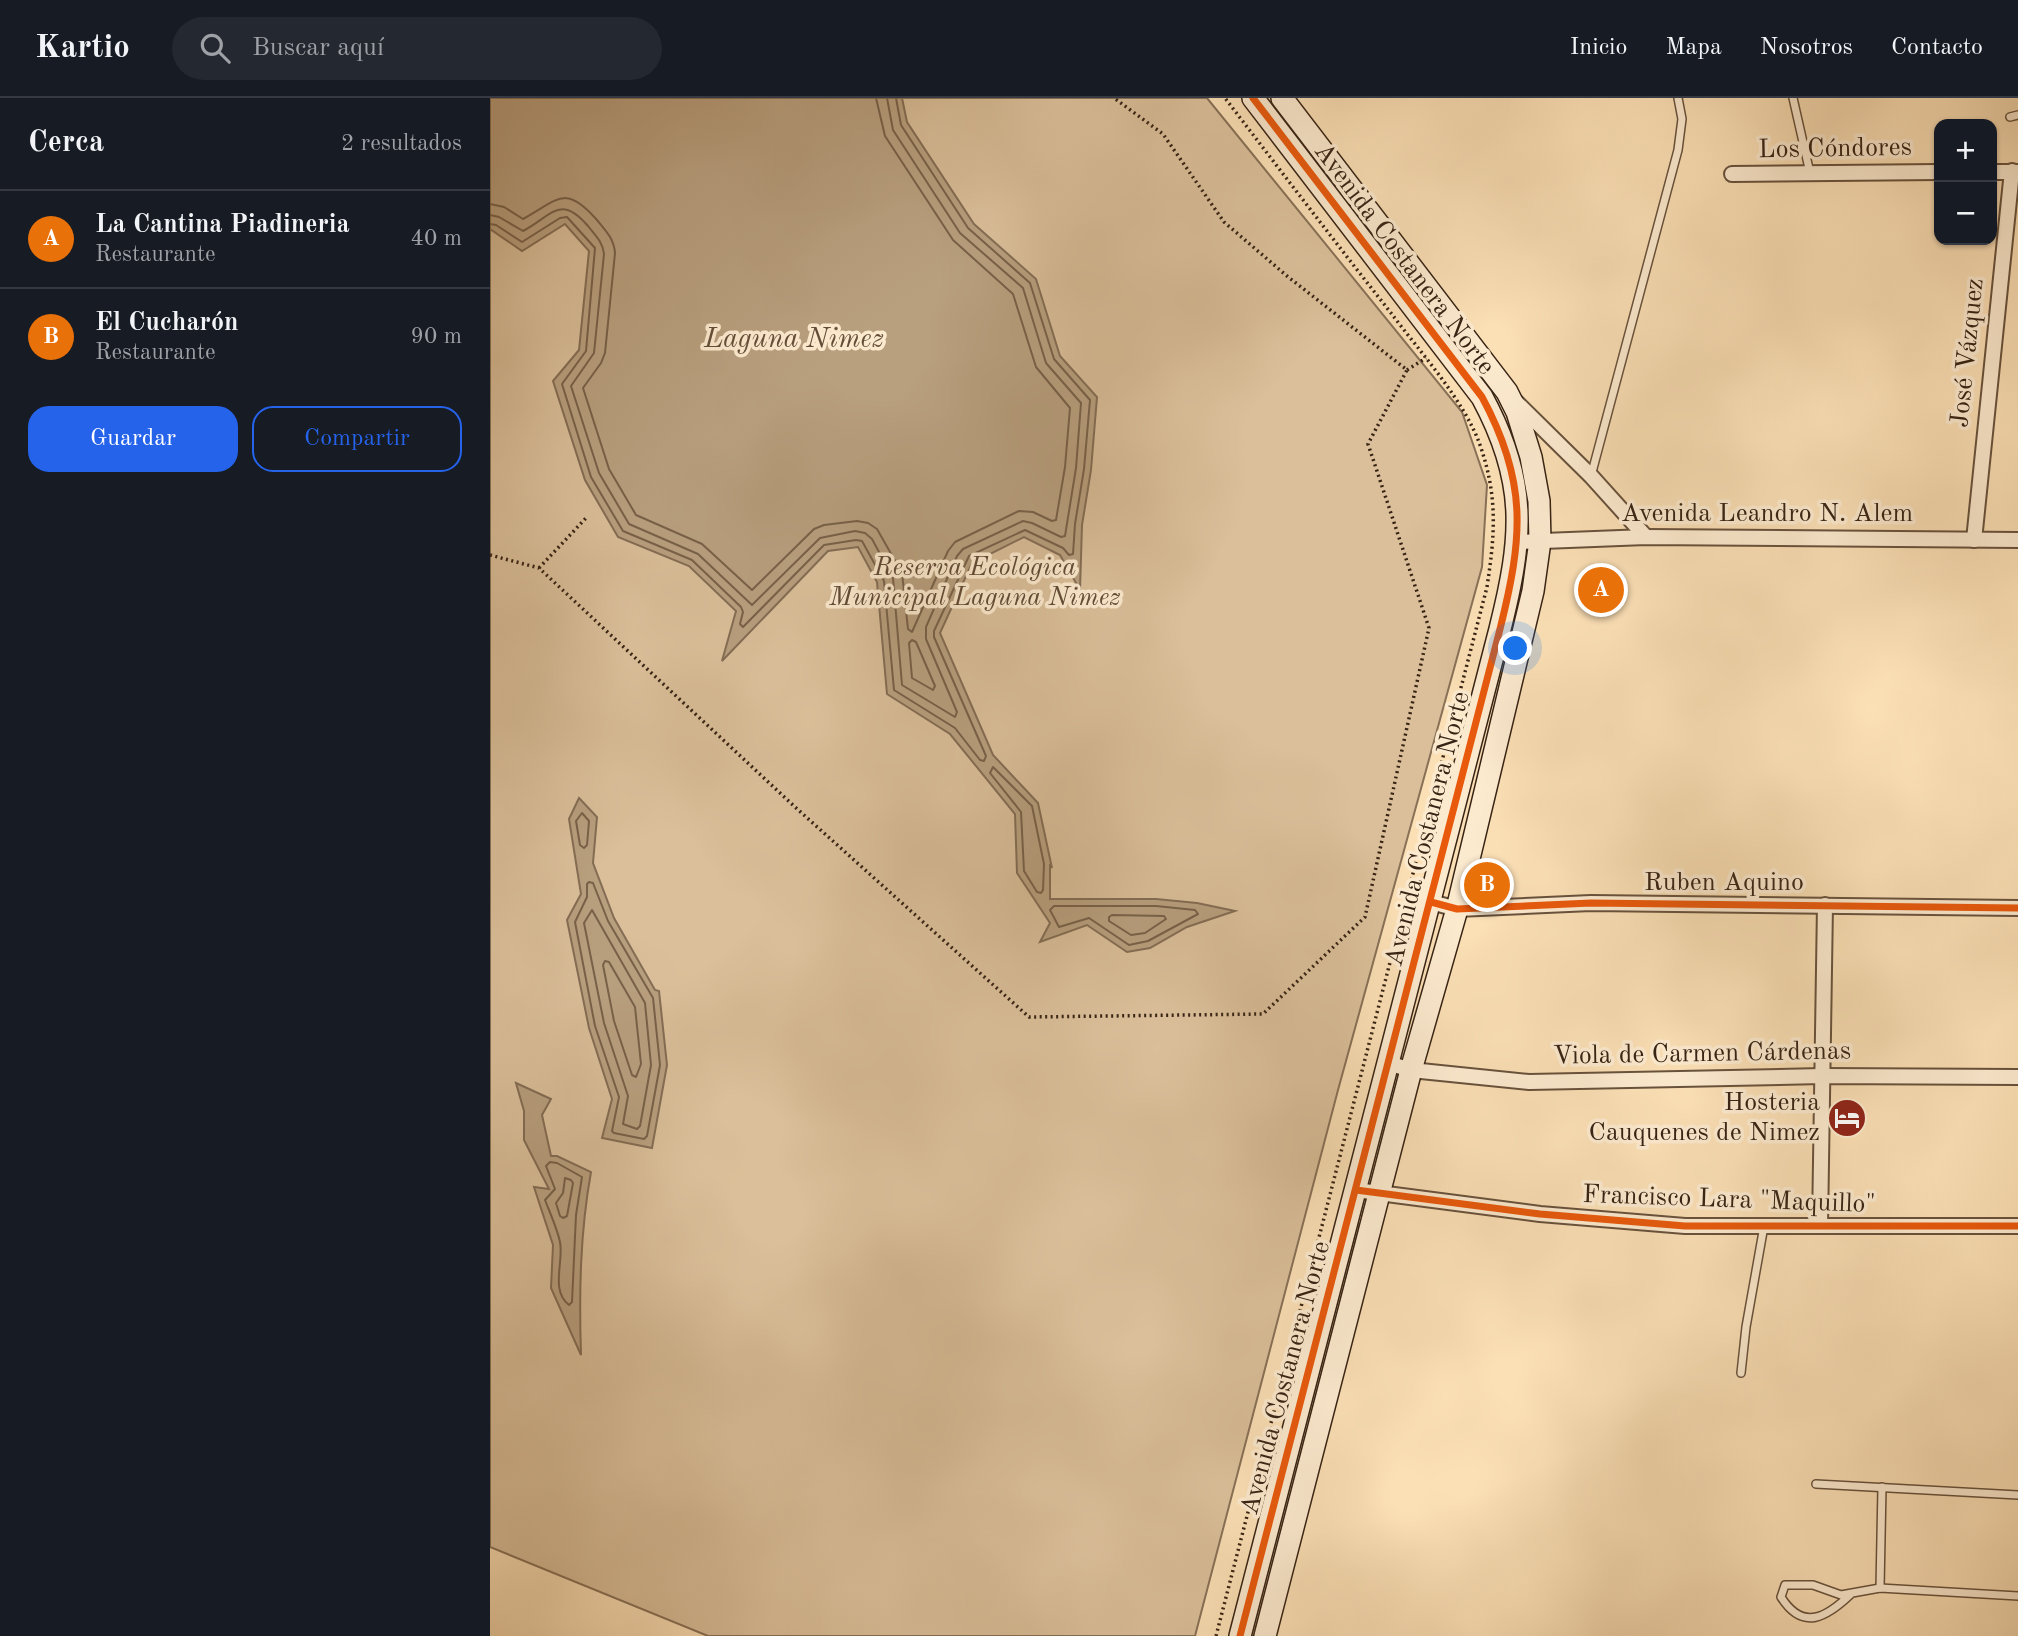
<!DOCTYPE html>
<html lang="es">
<head>
<meta charset="utf-8">
<style>
	:root { --surface:#171b24; --page:#242831; --text:#f1f3f6; --muted:#9ea1a6; --line:#363941; --accent:#2563eb }
	body { margin:0; font-family:"Old Standard TT",serif; background:var(--page); color:var(--text) }
	.controls { position:absolute; right:21px; top:21px; display:grid; overflow:hidden; border-radius:14px; box-shadow:0 2px 5px #0004 }
	.controls button { width:63px; height:63px; display:grid; place-items:center; padding:0; border:0; border-bottom:2px solid var(--line); background:var(--surface); color:var(--text); font:35px sans-serif }
	.you { position:absolute; left:1026px; top:551px; width:24px; height:24px; margin:-18px; border:5px solid #fff; border-radius:50%; background:#1a73e8; box-shadow:0 0 0 10px #1a73e833 }
	.badge { display:grid; place-items:center; width:46px; height:46px; border-radius:50%; background:var(--accent); color:#fff; font-size:23px; font-weight:700 }
	.pin { position:absolute; translate:-50% -50%; border:4px solid #fff; box-shadow:0 2px 7px #0006 }
	.list { margin:0; padding:0; list-style:none }
	h2 { display:flex; justify-content:space-between; align-items:center; height:91px; margin:0; padding:0 28px; font-size:30px }
	h2 small { font-size:23px; font-weight:400; color:var(--muted) }
	.list li { display:grid; grid-template-columns:46px 1fr auto; gap:21px; align-items:center; box-sizing:border-box; height:98px; padding:0 28px; border-top:2px solid var(--line) }
	.list b { display:block; font-size:26px; white-space:nowrap }
	.list p { margin:0; font-size:23px; white-space:nowrap; color:var(--muted) }
	.list em { font-size:23px; font-style:normal; color:var(--muted) }
	.actions { display:flex; gap:14px; padding:21px 28px }
	.actions a { flex:1; padding:16px 0; border:2px solid var(--accent); border-radius:21px; text-align:center; font-size:24px; color:var(--accent) }
	.actions .main { background:var(--accent); color:#fff }
	.icon { flex:none; width:38px; height:38px; fill:none; stroke:currentColor; stroke-width:2; stroke-linecap:round; stroke-linejoin:round }
	.map { position:relative; flex:none; width:1528px; height:1538px; overflow:hidden }
	header { display:flex; align-items:center; gap:42px; box-sizing:border-box; height:98px; padding:0 35px; background:var(--surface); border-bottom:2px solid var(--line) }
	header strong { font-size:33px }
	nav { display:flex; gap:38px; margin-inline-start:auto; font-size:24px }
	.search { width:490px; height:63px; background:var(--page); display:flex; align-items:center; gap:18px; box-sizing:border-box; padding:0 24px; border-radius:38px; color:var(--muted); font-size:26px }
	main { display:flex }
	aside { flex:1; background:var(--surface) }
	.map>svg:first-child { display:block }
</style>
</head>
<body>
<header>
<strong>Kartio</strong>
<div class="search"><svg class="icon" aria-label="search" viewBox="0 0 24 24"><circle cx="10" cy="10" r="6"/><path d="M15 15l6 6"/></svg>Buscar aquí</div>
<nav><a>Inicio</a><a>Mapa</a><a>Nosotros</a><a>Contacto</a></nav>
</header>
<main>
<aside>
<h2>Cerca<small>2 resultados</small></h2>
<ul class="list">
<li><span class="badge" style="background:#e8710a">A</span><div><b>La Cantina Piadineria</b><p>Restaurante</p></div><em>40 m</em></li>
<li><span class="badge" style="background:#e8710a">B</span><div><b>El Cucharón</b><p>Restaurante</p></div><em>90 m</em></li>
</ul>
<div class="actions"><a class="main">Guardar</a><a>Compartir</a></div>
</aside>
<div class="map">
<svg width="1528" height="1538" viewBox="0 0 1528 1538">
	<rect width="100%" height="100%" fill="#fbdfb5"/>
	<filter id="stains"><feTurbulence type="fractalNoise" baseFrequency=".00286" numOctaves="4"/><feColorMatrix values="0 0 0 0 .2 0 0 0 0 .09 0 0 0 0 .02 0 0 0 .5 -.17"/></filter>
	<radialGradient id="worn" r=".72"><stop offset=".6" stop-color="#630" stop-opacity="0"/><stop offset="1" stop-color="#630" stop-opacity=".3"/></radialGradient>
	<!-- green -->
	<g fill="#dabf9a" stroke="#887157" stroke-width="2">
		<path d="M 0,0 L 717,0 L 972,314 L 997,387 L 992,469 L 848,992 L 705,1538 L 218,1538 L 0,1449 Z"/>
		<path d="M 870,1127 L 766,1538 L 758,1538 L 865,1128 Z"/>
	</g>
	<!-- water -->
	<g fill="#b89f7e" stroke="#846d54" stroke-width="2">
		<path d="M 0,0 L 412,0 L 417,24 L 484,126 L 546,181 L 570,258 L 607,299 L 601,372 L 592,427 L 590,492 L 570,457 L 534,439 L 482,465 L 450,535 L 503,657 L 548,705 L 562,770 L 560,766 L 560,801 L 666,801 L 707,805 L 745,813 L 697,829 L 660,850 L 637,854 L 597,827 L 550,844 L 560,825 L 527,775 L 525,716 L 460,636 L 397,596 L 387,484 L 368,449 L 338,453 L 232,563 L 246,513 L 199,468 L 128,439 L 95,382 L 63,283 L 89,252 L 99,153 L 75,126 L 32,153 L 0,131 Z"/>
		<path d="M 89,700 L 107,719 L 103,765 L 124,820 L 165,892 L 169,893 L 177,967 L 162,1050 L 112,1040 L 122,1001 L 99,930 L 77,822 L 91,796 L 79,721 Z"/>
		<path d="M 26,985 L 61,1001 L 52,1017 L 61,1058 L 67,1058 L 101,1074 C 90,1135 89,1195 91,1257 L 61,1190 L 63,1147 L 44,1089 L 59,1091 L 34,1042 L 34,1013 Z"/>
	</g>
	<g fill="none" stroke-linecap="round" stroke-linejoin="round">
		<!-- shore -->
		<g stroke="#786149" stroke-width="2">
			<path d="M 0,106 L 14,109 L 33,121 C 68,102 75,85 107,122 C 116,133 124,141 125,155 L 115,255 L 111,265 L 93,290 L 119,371 L 146,417 L 212,446 L 262,492 L 324,431 L 334,427 L 367,423 L 378,425 L 387,431 L 412,475 L 418,531 L 422,534 L 458,453 L 465,444 L 529,413 L 543,414 L 562,423 L 566,422 L 575,369 L 580,310 L 546,269 L 523,196 L 463,142 L 395,38 L 386,0"/>
			<path d="M 0,117 L 9,119 L 33,133 C 62,118 70,95 98,128 C 105,137 113,144 114,156 L 104,255 L 81,288 L 109,375 L 139,426 L 208,456 L 262,507 L 330,440 L 365,433 L 375,435 L 382,441 L 403,480 L 412,587 L 465,619 L 467,614 L 436,541 L 436,529 L 467,458 L 473,451 L 533,423 L 542,425 L 571,439 L 575,438 L 586,370 L 591,305 L 556,265 L 533,190 L 470,135 L 403,32 L 397,0"/>
			<path d="M 0,126 L 6,127 L 32,144 L 70,120 L 77,119 L 105,150 L 96,253 L 72,286 L 101,379 L 133,433 L 202,462 L 251,509 L 253,514 L 250,526 L 253,529 L 334,447 L 366,442 L 372,443 L 394,483 L 404,592 L 465,630 L 490,662 L 494,663 L 496,658 L 444,539 L 444,533 L 479,458 L 535,432 L 573,450 L 579,457 L 583,456 L 585,426 L 594,371 L 600,302 L 564,261 L 540,185 L 478,130 L 411,27 L 406,0"/>
			<path d="M 422,542 L 426,544 L 445,588 L 443,592 L 422,580 L 419,545 Z"/>
			<path d="M 503,669 L 542,708 L 554,766 L 553,792 L 551,795 L 547,794 L 534,773 L 531,714 L 500,675 Z"/>
			<path d="M 92,715 L 99,723 L 97,747 L 94,750 L 90,747 L 86,723 Z"/>
			<path d="M 99,784 L 103,785 L 118,823 L 163,900 L 170,967 L 157,1038 L 154,1041 L 124,1035 L 122,1033 L 129,999 L 105,928 L 85,824 L 97,799 L 97,786 Z"/>
			<path d="M 564,808 L 666,808 L 705,812 L 708,816 L 658,843 L 639,847 L 599,820 L 569,829 L 560,812 Z"/>
			<path d="M 102,812 L 155,905 L 161,967 L 150,1028 L 147,1031 L 133,1026 L 138,998 L 114,925 L 94,825 Z"/>
			<path d="M 622,817 L 674,818 L 676,821 L 655,835 L 641,837 L 619,823 L 619,819 Z"/>
			<path d="M 115,863 L 119,864 L 145,909 L 151,966 L 146,979 L 142,977 L 124,923 L 113,867 Z"/>
			<path d="M 60,1064 L 67,1065 L 92,1079 L 86,1117 L 82,1204 L 79,1207 C 60,1192 74,1164 70,1144 C 67,1130 60,1115 55,1102 L 65,1091 L 56,1068 Z"/>
			<path d="M 75,1080 L 81,1082 L 83,1085 L 77,1118 L 73,1120 L 70,1118 L 66,1105 L 73,1095 Z"/>
		</g>
		<defs>
			<g id="lane">
				<path d="M 1303,0 L 1320,75"/>
				<path d="M 1520,19 L 1528,17"/>
				<path d="M 1101,378 L 1188,52 L 1192,21 L 1188,0"/>
				<path d="M 1251,1275 L 1256,1229 L 1274,1128"/>
				<path d="M 1326,1386 L 1528,1397"/>
				<path d="M 1390,1490 L 1392,1389"/>
				<path d="M 1361,1496 C 1337,1519 1313,1534 1291,1499 L 1295,1487 L 1323,1487 L 1351,1497 L 1390,1490 L 1528,1498"/>
			</g>
			<g id="street">
				<path d="M 1502,74 L 1528,74"/>
				<path d="M 1242,76 L 1449,74"/>
				<path d="M 1026,304 L 1101,378 L 1156,439"/>
				<path d="M 1484,442 L 1522,73"/>
				<path d="M 1026,444 L 1156,439 L 1528,442"/>
				<path d="M 941,804 L 967,811 L 1101,805 L 1528,810"/>
				<path d="M 898,965 L 921,972 L 1039,984 L 1333,978 L 1528,979"/>
				<path d="M 866,1092 L 1050,1116 L 1195,1128 L 1528,1128"/>
				<path d="M 1330,1128 L 1335,807"/>
			</g>
			<g id="secondary">
				<path d="M 750,1538 L 1010,531 C 1033,439 1038,384 992,299 L 763,0"/>
				<path d="M 775,1538 L 921,972 L 967,811 L 1043,493 L 1050,443 L 1049,403 L 1041,359 L 1027,314 L 1017,294 L 792,0"/>
			</g>
		</defs>
		<!-- lane casing -->
		<use href="#lane" stroke="#68523c" stroke-width="10"/>
		<!-- street casing -->
		<use href="#street" stroke="#68523c" stroke-width="18"/>
		<!-- secondary casing -->
		<use href="#secondary" stroke="#372314" stroke-width="24"/>
		<!-- path -->
		<g stroke="#372314" stroke-width="3.5" stroke-dasharray="2 3.5" stroke-linecap="butt">
			<path d="M 917,272 L 936,260"/>
			<path d="M 0,457 L 49,470 L 305,709 L 539,919 L 773,916 L 875,819 L 939,530 L 878,346 L 917,272 L 797,178 L 734,124 L 673,36 L 624,0"/>
			<path d="M 49,470 L 96,420"/>
			<path d="M 726,1538 L 997,489 C 1005,436 1008,399 990,347 C 974,302 930,254 901,215 C 845,144 790,72 735,0"/>
		</g>
		<!-- lane -->
		<use href="#lane" stroke="#fceacf" stroke-width="7"/>
		<!-- street -->
		<use href="#street" stroke="#fceacf" stroke-width="14"/>
		<!-- secondary -->
		<use href="#secondary" stroke="#fceacf" stroke-width="21"/>
		<defs>
			<g id="cycleway">
				<path d="M 941,804 L 967,811 L 1101,805 L 1528,810"/>
				<path d="M 866,1092 L 1050,1116 L 1195,1128 L 1528,1128"/>
				<path d="M 750,1538 L 1010,531 C 1033,439 1038,384 992,299 L 763,0"/>
			</g>
		</defs>
		<!-- cycleway casing -->
		<use href="#cycleway" stroke="#fceacf" stroke-width="11"/>
		<!-- cycleway -->
		<use href="#cycleway" stroke="#e8590c" stroke-width="7"/>
	</g>
	<!-- icons -->
	<defs>
		<symbol id="hotel-disc" viewBox="-11 -11 22 22"><circle r="9.5" fill="#8f2418" stroke="#fceacf"/><path d="M-6-4.5h1.5V1H6V5H4.5V3h-9V5H-6ZM-4 0a1.8 1.8 0 1 1 3.6 0ZM.5 0V-2.5h3Q6-2.5 6 0Z" fill="#fff"/></symbol>
	</defs>
	<g fill-rule="evenodd">
		<use href="#hotel-disc" x="1335" y="998" width="44" height="44"/>
	</g>
	<g text-anchor="middle" dominant-baseline="central" stroke-width="7" stroke-linejoin="round" paint-order="stroke">
		<!-- street labels -->
		<g font-size="26" fill="#372314" stroke="#fceacf">
			<text transform="translate(1345 51) rotate(-1)">Los Cóndores</text>
			<text transform="translate(914 161) rotate(53)">Avenida Costanera Norte</text>
			<text transform="translate(1478 255) rotate(-84)">José Vázquez</text>
			<text x="1277" y="416">Avenida Leandro N. Alem</text>
			<text transform="translate(938 731) rotate(-76)">Avenida Costanera Norte</text>
			<text x="1234" y="785">Ruben Aquino</text>
			<text transform="translate(1212 956) rotate(-1)">Viola de Carmen Cárdenas</text>
			<text transform="translate(1239 1102) rotate(2)">Francisco Lara "Maquillo"</text>
			<text transform="translate(796 1280) rotate(-75)">Avenida Costanera Norte</text>
		</g>
		<!-- park labels -->
		<g font-size="26" font-style="italic" fill="#604a36" stroke="#fceacf">
			<text x="485" y="470">Reserva Ecológica<tspan x="485" dy="30">Municipal Laguna Nimez</tspan></text>
		</g>
		<!-- poi labels -->
		<g font-size="26" fill="#372314" stroke="#fceacf" text-anchor="end">
			<text x="1330" y="1005">Hosteria<tspan x="1330" dy="30">Cauquenes de Nimez</tspan></text>
		</g>
		<!-- water labels -->
		<g font-size="28" font-style="italic" fill="#644e39" stroke="#fceacf">
			<text x="304" y="242">Laguna Nimez</text>
		</g>
	</g>
	<rect width="100%" height="100%" filter="url(#stains)"/>
	<rect width="100%" height="100%" fill="url(#worn)"/>
</svg>
<div class="controls">
<button>+</button>
<button>−</button>
</div>
<div class="you"></div>
<div class="pin badge" style="left:1111px;top:492px;background:#e8710a">A</div>
<div class="pin badge" style="left:997px;top:787px;background:#e8710a">B</div>
</div>
</main>
</body>
</html>
